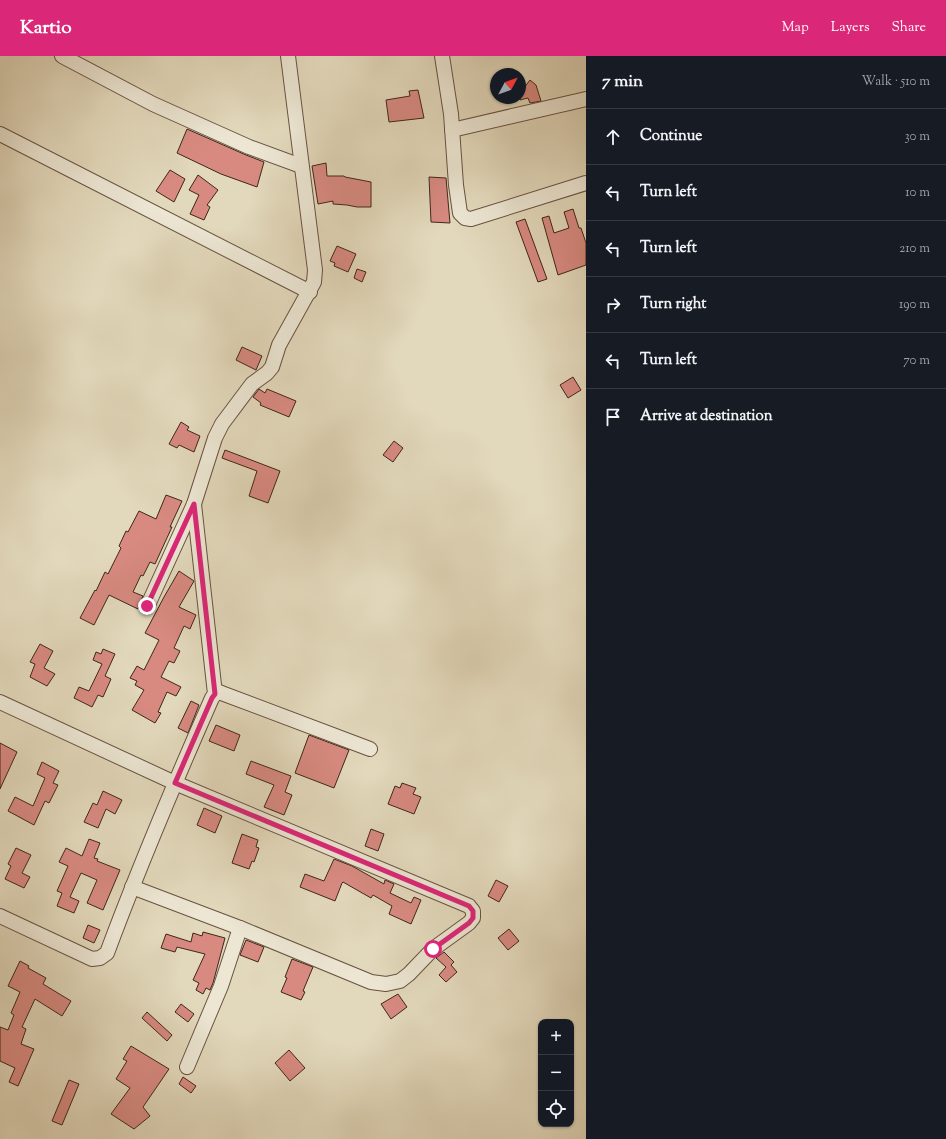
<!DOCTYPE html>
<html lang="en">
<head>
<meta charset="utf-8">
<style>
	:root { --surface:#171b24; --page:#242831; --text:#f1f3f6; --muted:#9ea1a6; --line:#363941; --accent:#db2777 }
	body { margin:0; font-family:"Sorts Mill Goudy",serif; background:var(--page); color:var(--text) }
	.controls { position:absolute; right:12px; bottom:12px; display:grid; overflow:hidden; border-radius:8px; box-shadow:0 1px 3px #0004 }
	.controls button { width:36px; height:36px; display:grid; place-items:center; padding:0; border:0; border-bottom:1px solid var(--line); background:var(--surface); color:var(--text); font:20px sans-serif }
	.compass { position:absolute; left:490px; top:12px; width:36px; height:36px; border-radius:50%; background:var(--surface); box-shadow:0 1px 3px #0004; rotate:49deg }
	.stop { position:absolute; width:12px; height:12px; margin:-9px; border:3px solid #db2777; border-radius:50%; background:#fff }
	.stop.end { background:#db2777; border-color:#fff; box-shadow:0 1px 4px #0008 }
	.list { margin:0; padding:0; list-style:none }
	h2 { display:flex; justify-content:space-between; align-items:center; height:52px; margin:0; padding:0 16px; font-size:17px }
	h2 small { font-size:13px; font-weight:400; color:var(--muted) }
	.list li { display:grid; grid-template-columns:26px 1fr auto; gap:12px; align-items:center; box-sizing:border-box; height:56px; padding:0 16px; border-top:1px solid var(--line) }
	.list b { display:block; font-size:15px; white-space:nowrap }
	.list em { font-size:13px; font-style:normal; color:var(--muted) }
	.icon { flex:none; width:22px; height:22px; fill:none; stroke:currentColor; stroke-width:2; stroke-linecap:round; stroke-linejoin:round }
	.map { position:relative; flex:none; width:586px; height:1083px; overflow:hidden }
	header { display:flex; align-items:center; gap:24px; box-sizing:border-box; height:56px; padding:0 20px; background:var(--accent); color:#fff }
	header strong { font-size:19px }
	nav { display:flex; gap:22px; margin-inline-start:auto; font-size:14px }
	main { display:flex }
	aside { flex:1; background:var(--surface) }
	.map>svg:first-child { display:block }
</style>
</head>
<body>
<header>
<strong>Kartio</strong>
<nav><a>Map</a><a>Layers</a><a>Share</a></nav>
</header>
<main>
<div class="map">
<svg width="586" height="1083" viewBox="0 0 586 1083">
	<rect width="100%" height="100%" fill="#e2d8bb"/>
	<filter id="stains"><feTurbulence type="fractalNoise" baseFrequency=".005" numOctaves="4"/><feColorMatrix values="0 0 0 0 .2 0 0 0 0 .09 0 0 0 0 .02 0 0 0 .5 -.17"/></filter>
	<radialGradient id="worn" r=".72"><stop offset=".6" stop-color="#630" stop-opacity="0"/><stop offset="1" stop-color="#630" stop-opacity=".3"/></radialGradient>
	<!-- building -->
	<g fill="#d88a81" stroke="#3f261a">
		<path d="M 530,24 L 536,29 L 541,45 L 530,47 L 528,42 L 520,44 L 520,37 Z"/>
		<path d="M 418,34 L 424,62 L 389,66 L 386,44 L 410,40 L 409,35 Z"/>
		<path d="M 187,73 L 246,99 L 264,106 L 257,131 L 221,118 L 177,97 Z"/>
		<path d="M 326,107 L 327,120 L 344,120 L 345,121 L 371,126 L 371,151 L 357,151 L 347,149 L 333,148 L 333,145 L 318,148 L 312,110 Z"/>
		<path d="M 170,114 L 185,123 L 174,146 L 156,135 Z"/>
		<path d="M 198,119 L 218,134 L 207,149 L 210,151 L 204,164 L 190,158 L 199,139 L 189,134 Z"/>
		<path d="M 429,121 L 446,122 L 450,167 L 431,166 Z"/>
		<path d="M 573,153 L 579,172 L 581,172 L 586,187 L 586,209 L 558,219 L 542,162 L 549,160 L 554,177 L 569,172 L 564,156 Z"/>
		<path d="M 525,163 L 547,223 L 538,226 L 516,166 Z"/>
		<path d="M 337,190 L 356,198 L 348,216 L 334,210 L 335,207 L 330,205 Z"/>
		<path d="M 357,213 L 366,216 L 362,226 L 354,222 Z"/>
		<path d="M 242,291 L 262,300 L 256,314 L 236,304 Z"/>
		<path d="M 573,321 L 581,334 L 568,342 L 560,329 Z"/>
		<path d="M 259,333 L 265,337 L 267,333 L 296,345 L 289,361 L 260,349 L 261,347 L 253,341 Z"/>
		<path d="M 181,366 L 189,371 L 187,374 L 200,380 L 194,396 L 179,389 L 177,392 L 169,388 Z"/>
		<path d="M 394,385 L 403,392 L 393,406 L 383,399 Z"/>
		<path d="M 225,394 L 280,415 L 268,447 L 249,440 L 257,415 L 222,402 Z"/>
		<path d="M 166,439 L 182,445 L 170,471 L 172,471 L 155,508 L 150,506 L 143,520 L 141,519 L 133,536 L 143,540 L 138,553 L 109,539 L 94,569 L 80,562 L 95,534 L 96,535 L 105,516 L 108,518 L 121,492 L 119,490 L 126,475 L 128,476 L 139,455 L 156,463 Z"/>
		<path d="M 179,515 L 194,525 L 179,551 L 196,559 L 190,573 L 184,570 L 174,592 L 180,595 L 174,607 L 169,605 L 161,621 L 181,631 L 176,640 L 167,636 L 158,656 L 161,657 L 155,667 L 132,654 L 144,634 L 135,629 L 137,625 L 130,622 L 137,610 L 144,614 L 159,584 L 145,577 L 164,541 Z"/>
		<path d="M 40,588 L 53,595 L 44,612 L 55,618 L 47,630 L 30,621 L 35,608 L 30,606 Z"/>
		<path d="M 103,593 L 115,598 L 105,620 L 111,623 L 103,641 L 98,639 L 92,651 L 74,642 L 79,631 L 89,635 L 102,608 L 93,604 L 96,596 L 101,598 Z"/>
		<path d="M 191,645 L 199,649 L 188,677 L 178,672 Z"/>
		<path d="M 216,669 L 240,679 L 234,695 L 209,685 Z"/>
		<path d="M 309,679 L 349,694 L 334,732 L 295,717 Z"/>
		<path d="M 0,687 L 17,696 L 0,733 Z"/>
		<path d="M 251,705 L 291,720 L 285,736 L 292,739 L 284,759 L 264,751 L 274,729 L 246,718 Z"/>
		<path d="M 42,706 L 59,715 L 53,727 L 58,729 L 49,747 L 45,745 L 34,769 L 8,755 L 15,741 L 33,750 L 45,722 L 37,718 Z"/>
		<path d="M 402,727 L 416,732 L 413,738 L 421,741 L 414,758 L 388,748 L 395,730 L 400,732 Z"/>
		<path d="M 103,735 L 122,744 L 115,758 L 106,753 L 98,772 L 84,766 L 93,747 L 97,749 Z"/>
		<path d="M 204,752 L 222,760 L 215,777 L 197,769 Z"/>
		<path d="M 371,773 L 384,778 L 378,795 L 365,790 Z"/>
		<path d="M 242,778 L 258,784 L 256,791 L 259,792 L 254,806 L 252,805 L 249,813 L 232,807 Z"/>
		<path d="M 89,783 L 100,787 L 94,802 L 98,803 L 97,805 L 120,814 L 103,854 L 87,847 L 97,824 L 81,817 L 70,841 L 79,845 L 74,857 L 57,850 L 62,837 L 57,835 L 68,810 L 59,806 L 66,792 L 82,800 Z"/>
		<path d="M 16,792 L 31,799 L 22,817 L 30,821 L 24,832 L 5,823 L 11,810 L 8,808 Z"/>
		<path d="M 334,803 L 352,810 L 384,828 L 385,824 L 394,828 L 390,837 L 411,847 L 414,841 L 421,844 L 411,868 L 389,858 L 392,850 L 373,839 L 371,842 L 343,826 L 342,827 L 335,845 L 300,831 L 305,818 L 324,825 Z"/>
		<path d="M 496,824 L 508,830 L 499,846 L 488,840 Z"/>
		<path d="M 88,869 L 100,874 L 94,887 L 83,882 Z"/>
		<path d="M 509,873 L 519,885 L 508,894 L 498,882 Z"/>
		<path d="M 203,876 L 225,882 L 213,927 L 210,934 L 206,932 L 203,938 L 196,934 L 199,927 L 193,924 L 205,898 L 177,891 L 175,896 L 161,892 L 166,878 L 191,886 L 193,877 L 202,880 Z"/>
		<path d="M 246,884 L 264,891 L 258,906 L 240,899 Z"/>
		<path d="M 444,896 L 454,906 L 451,909 L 457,916 L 446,926 L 439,919 L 446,911 L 436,902 Z"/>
		<path d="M 292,903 L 313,911 L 303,935 L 305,936 L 301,944 L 281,936 L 287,922 L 285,921 Z"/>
		<path d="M 20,905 L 29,910 L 28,912 L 46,922 L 43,928 L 71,945 L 62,960 L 35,943 L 22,971 L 26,973 L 21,988 L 34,993 L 18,1030 L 9,1026 L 15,1012 L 0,1005 L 0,971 L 8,974 L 14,959 L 11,957 L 20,936 L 8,930 Z"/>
		<path d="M 398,938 L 407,951 L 391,963 L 381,948 Z"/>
		<path d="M 181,948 L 194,958 L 188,966 L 175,956 Z"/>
		<path d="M 147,956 L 172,979 L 167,985 L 142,962 Z"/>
		<path d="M 131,990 L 169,1013 L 143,1051 L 150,1060 L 134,1073 L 111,1058 L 130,1032 L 116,1023 L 127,1005 L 123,1003 Z"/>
		<path d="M 289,994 L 305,1012 L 290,1025 L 275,1007 Z"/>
		<path d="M 183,1021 L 196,1030 L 191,1037 L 179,1028 Z"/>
		<path d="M 69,1024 L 79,1028 L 62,1069 L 52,1065 Z"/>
	</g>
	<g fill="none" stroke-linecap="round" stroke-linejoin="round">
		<defs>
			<g id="minor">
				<path d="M 62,0 L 153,48 L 249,91 L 301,110"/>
				<path d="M 442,0 L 451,58 L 456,129 L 460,157 L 465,162 L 471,163 L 586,127"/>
				<path d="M 452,74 L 586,43"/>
				<path d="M 0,78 L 310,236"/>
				<path d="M 147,551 L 194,448 L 215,382 L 222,368 L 252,328 L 267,317 L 272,311 L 279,289 L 314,226 L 315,214 L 288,0"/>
				<path d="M 215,638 L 219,636 L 224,638 L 370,693"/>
				<path d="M 0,646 L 175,727 L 469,850 L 473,855 L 473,862 L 469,867 L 433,893 L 409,918 L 400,925 L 386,928 L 371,926 L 240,872 L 132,831"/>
				<path d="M 0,860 L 92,903 L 100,902 L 107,897 C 139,811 175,726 212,642 L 215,638 L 194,448"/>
				<path d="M 187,1011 L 221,930 L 240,872"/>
			</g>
		</defs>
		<!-- minor casing -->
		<use href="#minor" stroke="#685242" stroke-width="16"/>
		<!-- minor -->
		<use href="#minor" stroke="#ece6d3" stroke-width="14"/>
	</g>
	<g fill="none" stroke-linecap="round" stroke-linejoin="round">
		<!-- route -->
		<path stroke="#db2777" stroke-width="5" d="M 147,550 L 194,448 L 215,638 L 212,642 L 175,727 L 469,850 L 473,855 L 473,862 L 469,867 L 433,893"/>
	</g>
	<rect width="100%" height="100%" filter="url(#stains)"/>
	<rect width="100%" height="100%" fill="url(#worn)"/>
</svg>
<div class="controls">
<button>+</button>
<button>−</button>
<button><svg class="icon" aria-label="locate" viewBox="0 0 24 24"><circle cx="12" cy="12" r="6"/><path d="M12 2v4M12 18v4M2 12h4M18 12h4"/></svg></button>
</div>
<svg class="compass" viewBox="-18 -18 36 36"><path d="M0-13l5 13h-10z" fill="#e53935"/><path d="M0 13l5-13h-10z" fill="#9ea1a6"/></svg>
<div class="stop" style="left:433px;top:893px"></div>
<div class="stop end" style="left:147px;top:550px"></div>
</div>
<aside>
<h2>7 min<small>Walk · 510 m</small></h2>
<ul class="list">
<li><svg class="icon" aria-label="ahead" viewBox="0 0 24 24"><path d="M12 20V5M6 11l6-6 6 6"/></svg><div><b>Continue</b></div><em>30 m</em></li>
<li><svg class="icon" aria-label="left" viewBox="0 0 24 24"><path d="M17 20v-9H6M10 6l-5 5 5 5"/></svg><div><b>Turn left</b></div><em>10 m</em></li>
<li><svg class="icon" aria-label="left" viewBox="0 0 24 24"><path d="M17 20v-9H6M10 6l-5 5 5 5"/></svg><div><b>Turn left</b></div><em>210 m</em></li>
<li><svg class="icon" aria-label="right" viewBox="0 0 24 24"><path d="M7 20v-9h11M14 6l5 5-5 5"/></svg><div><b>Turn right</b></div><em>190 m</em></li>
<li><svg class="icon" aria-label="left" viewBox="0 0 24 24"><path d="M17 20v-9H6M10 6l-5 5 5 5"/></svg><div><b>Turn left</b></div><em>70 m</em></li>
<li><svg class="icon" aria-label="arrive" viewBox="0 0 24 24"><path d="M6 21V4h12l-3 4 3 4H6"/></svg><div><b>Arrive at destination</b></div></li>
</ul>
</aside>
</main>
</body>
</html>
